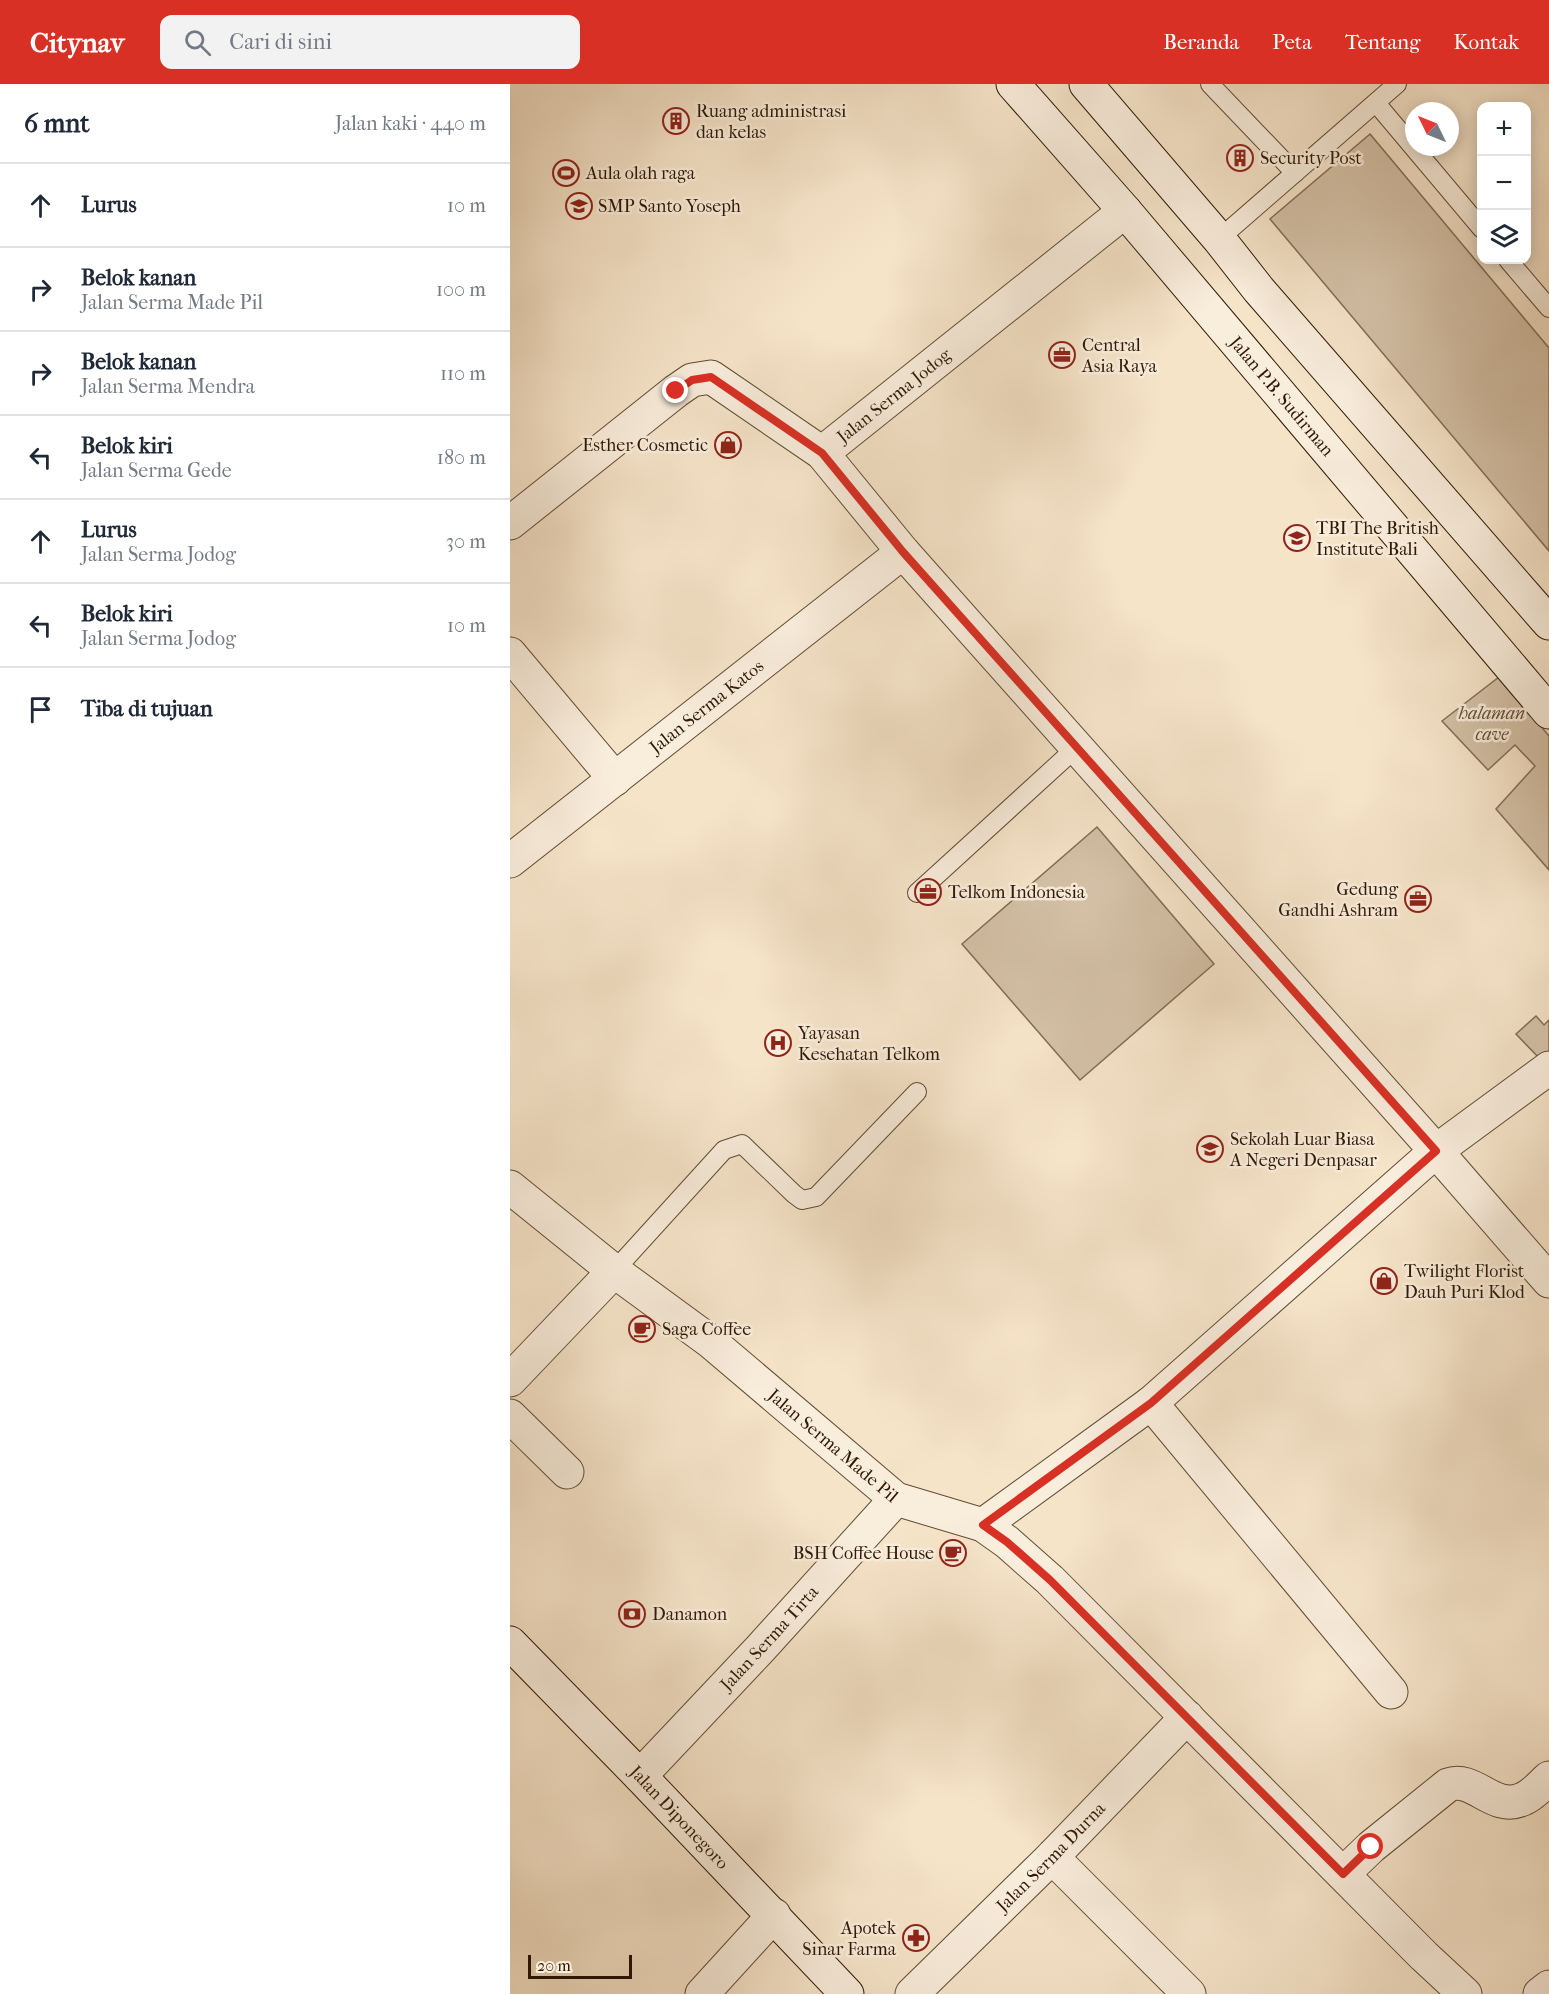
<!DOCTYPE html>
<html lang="id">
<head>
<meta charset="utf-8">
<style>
	:root { --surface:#fff; --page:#f2f2f3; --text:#1f2937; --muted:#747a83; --line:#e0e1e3; --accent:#d93025 }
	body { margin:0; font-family:"IM FELL French Canon",serif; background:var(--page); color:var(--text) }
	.controls { position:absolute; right:18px; top:18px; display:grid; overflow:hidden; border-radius:12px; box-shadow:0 3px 15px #0003 }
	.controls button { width:54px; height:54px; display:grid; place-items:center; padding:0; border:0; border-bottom:2px solid var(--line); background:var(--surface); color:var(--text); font:30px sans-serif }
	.compass { position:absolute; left:895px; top:18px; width:54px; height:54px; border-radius:50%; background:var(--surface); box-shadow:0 3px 15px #0003; rotate:313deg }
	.scale { position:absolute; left:18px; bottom:15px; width:104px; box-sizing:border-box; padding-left:6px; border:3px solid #2f1903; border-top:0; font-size:16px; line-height:21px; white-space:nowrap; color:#2f1903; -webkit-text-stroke:4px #f9eddc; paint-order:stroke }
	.stop { position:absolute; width:18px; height:18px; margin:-14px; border:4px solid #d93025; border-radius:50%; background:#fff }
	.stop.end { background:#d93025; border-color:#fff; box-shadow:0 2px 6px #0008 }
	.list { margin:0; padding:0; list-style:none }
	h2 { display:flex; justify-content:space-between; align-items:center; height:78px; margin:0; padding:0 24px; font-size:26px }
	h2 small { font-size:20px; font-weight:400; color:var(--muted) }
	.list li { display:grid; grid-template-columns:39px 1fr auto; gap:18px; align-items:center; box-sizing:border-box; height:84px; padding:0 24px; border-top:2px solid var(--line) }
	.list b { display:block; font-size:22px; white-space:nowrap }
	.list p { margin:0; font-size:20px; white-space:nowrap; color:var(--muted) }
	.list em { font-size:20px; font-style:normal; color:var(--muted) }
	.icon { flex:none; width:33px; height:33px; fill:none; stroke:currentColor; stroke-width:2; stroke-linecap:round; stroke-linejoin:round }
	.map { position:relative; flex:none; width:1039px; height:1910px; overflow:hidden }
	header { display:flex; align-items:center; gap:36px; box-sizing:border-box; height:84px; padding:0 30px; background:var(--accent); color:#fff }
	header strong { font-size:28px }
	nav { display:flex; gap:33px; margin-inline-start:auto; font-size:21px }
	.search { width:420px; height:54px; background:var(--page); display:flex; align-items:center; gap:15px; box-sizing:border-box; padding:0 21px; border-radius:12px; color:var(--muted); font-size:22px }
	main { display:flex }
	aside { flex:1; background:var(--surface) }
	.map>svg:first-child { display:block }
</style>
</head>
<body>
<header>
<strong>Citynav</strong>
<div class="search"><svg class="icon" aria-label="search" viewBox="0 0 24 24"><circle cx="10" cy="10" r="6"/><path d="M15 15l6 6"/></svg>Cari di sini</div>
<nav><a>Beranda</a><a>Peta</a><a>Tentang</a><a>Kontak</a></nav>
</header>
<main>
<aside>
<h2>6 mnt<small>Jalan kaki · 440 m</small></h2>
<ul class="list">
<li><svg class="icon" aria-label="ahead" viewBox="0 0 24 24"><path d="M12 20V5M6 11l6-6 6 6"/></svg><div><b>Lurus</b></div><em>10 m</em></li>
<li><svg class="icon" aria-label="right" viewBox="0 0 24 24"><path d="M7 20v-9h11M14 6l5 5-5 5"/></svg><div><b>Belok kanan</b><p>Jalan Serma Made Pil</p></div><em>100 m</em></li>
<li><svg class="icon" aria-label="right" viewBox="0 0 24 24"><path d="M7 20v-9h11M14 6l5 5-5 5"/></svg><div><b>Belok kanan</b><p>Jalan Serma Mendra</p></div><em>110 m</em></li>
<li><svg class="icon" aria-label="left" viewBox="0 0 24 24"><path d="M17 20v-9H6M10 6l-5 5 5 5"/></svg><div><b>Belok kiri</b><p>Jalan Serma Gede</p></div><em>180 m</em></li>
<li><svg class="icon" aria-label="ahead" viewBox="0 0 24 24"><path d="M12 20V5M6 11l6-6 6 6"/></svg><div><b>Lurus</b><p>Jalan Serma Jodog</p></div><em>30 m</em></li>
<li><svg class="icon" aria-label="left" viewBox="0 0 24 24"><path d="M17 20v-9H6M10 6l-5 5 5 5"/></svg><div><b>Belok kiri</b><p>Jalan Serma Jodog</p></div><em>10 m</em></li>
<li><svg class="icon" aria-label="arrive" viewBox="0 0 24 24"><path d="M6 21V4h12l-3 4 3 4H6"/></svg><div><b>Tiba di tujuan</b></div></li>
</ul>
</aside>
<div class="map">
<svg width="1039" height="1910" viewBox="0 0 1039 1910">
	<rect width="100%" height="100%" fill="#f6e4c9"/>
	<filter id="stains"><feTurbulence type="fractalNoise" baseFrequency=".00333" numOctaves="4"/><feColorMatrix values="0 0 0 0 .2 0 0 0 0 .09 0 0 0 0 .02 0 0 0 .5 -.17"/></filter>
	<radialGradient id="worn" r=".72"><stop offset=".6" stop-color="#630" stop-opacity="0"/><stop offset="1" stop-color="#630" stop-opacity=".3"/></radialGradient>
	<!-- green -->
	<g fill="#d4c1a7" stroke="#826d55" stroke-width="1.5">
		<path d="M 860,50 L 1039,264 L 1039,467 L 760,135 Z"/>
		<path d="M 989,593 L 1039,652 L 1039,786 L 986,725 L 1025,682 L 1005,661 L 978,686 L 932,637 Z"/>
		<path d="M 587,743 L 704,880 L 570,996 L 452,860 Z"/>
		<path d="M 1026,932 L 1034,941 L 1039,936 L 1039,973 L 1033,978 L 1006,950 Z"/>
	</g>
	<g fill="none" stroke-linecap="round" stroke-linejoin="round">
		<defs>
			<g id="lane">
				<path d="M 700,0 L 785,89"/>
				<path d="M 866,19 L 972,145"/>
				<path d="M 709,155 L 887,0"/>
				<path d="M 998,176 L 1039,224"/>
				<path d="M 407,809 L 567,663"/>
				<path d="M 104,1187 L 214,1066 L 232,1060 L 284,1110 L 292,1116 L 306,1113 L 407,1008"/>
			</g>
			<g id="street">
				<path id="s1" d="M 312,369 L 615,127"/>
				<path d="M 0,439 L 166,307 L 182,296 L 201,293 L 312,369 L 393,468 L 926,1067 L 1039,1197"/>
				<path d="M 0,570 L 105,695"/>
				<path id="s2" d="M 0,777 L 393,468"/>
				<path id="s3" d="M 0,1103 L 104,1187 L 201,1258 L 386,1415 L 473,1441 L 497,1458 L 540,1496 L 914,1872 L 955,1910"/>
				<path d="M 0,1296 L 104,1187"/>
				<path d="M 641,1319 L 881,1608"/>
				<path d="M 0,1332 L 57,1388"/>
				<path d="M 473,1441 L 641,1319 L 926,1067 L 1039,984"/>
				<path id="s4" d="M 130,1692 L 250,1565 L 386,1415"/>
				<path d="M 542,1773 L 679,1910"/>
				<path d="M 833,1790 L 861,1763 L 938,1701 C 965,1691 983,1729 1013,1715 C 1023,1711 1031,1701 1039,1694"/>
				<path d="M 192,1910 L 264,1831"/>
				<path id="s5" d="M 402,1910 L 542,1773 L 677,1633"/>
				<path d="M 1030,1910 L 1039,1903"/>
			</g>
			<g id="secondary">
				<path id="s6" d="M 503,0 L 615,127 L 1039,628"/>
				<path d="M 576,0 L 709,155 L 749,206 L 1039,539"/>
				<path id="s7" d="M 0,1559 L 130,1692 L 337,1910"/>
			</g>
		</defs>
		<!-- lane casing -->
		<use href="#lane" stroke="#614c34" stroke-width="20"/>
		<!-- street casing -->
		<use href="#street" stroke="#614c34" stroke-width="35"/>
		<!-- secondary casing -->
		<use href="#secondary" stroke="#2f1903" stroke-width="35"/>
		<!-- lane -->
		<use href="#lane" stroke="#f9eddc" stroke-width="18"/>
		<!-- street -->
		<use href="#street" stroke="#f9eddc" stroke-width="33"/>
		<!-- secondary -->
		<use href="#secondary" stroke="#f9eddc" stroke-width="33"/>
	</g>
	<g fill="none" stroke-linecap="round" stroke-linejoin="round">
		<!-- route -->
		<path stroke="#d93025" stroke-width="8" d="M 166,307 L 182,296 L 201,293 L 312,369 L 393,468 L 926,1067 L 641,1319 L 473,1441 L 497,1458 L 540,1496 L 833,1790 L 861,1763"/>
	</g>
	<!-- icons -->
	<defs>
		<symbol id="building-ring" viewBox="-11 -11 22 22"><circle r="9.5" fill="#f9eddc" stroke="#8f2418" stroke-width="1.5"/><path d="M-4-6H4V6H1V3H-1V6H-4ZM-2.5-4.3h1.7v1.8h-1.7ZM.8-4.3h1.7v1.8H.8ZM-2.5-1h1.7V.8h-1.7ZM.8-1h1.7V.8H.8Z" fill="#8f2418"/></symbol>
		<symbol id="stadium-ring" viewBox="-11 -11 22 22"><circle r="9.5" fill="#f9eddc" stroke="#8f2418" stroke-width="1.5"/><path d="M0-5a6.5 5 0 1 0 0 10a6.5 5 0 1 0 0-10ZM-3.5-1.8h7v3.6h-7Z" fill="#8f2418"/></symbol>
		<symbol id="school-ring" viewBox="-11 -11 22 22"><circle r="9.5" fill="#f9eddc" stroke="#8f2418" stroke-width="1.5"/><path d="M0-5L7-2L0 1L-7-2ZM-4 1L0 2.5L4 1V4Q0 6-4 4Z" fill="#8f2418"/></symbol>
		<symbol id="office-ring" viewBox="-11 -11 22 22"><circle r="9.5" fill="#f9eddc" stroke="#8f2418" stroke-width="1.5"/><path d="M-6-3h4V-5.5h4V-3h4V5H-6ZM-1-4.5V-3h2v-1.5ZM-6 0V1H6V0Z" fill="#8f2418"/></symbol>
		<symbol id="shop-ring" viewBox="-11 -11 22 22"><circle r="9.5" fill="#f9eddc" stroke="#8f2418" stroke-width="1.5"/><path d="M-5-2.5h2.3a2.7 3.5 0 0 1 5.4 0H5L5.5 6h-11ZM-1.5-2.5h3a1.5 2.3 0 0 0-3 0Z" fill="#8f2418"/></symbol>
		<symbol id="university-ring" viewBox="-11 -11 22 22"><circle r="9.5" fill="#f9eddc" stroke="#8f2418" stroke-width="1.5"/><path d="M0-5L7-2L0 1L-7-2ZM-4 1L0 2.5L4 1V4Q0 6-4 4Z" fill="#8f2418"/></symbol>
		<symbol id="hospital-ring" viewBox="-11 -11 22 22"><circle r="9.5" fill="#f9eddc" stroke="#8f2418" stroke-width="1.5"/><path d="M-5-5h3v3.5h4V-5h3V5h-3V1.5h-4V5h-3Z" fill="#8f2418"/></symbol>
		<symbol id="cafe-ring" viewBox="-11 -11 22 22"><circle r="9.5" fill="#f9eddc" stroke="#8f2418" stroke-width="1.5"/><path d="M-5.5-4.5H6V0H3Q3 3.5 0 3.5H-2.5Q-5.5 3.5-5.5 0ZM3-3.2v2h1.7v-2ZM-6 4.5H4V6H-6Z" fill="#8f2418"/></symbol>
		<symbol id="bank-ring" viewBox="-11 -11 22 22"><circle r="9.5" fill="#f9eddc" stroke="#8f2418" stroke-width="1.5"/><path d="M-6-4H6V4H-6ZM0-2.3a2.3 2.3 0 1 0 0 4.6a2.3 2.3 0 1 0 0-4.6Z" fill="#8f2418"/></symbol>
		<symbol id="pharmacy-ring" viewBox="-11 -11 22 22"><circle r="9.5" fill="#f9eddc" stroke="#8f2418" stroke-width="1.5"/><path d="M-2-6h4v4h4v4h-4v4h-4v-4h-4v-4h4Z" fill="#8f2418"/></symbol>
	</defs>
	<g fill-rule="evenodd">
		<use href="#building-ring" x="151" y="22" width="30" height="30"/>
		<use href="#building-ring" x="715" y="59" width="30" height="30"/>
		<use href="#stadium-ring" x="41" y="74" width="30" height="30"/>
		<use href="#school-ring" x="54" y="107" width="30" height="30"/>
		<use href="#office-ring" x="537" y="256" width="30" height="30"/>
		<use href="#shop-ring" x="203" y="346" width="30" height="30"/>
		<use href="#university-ring" x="772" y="439" width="30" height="30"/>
		<use href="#office-ring" x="403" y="793" width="30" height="30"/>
		<use href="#office-ring" x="893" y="800" width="30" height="30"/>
		<use href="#hospital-ring" x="253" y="944" width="30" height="30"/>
		<use href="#school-ring" x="685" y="1050" width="30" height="30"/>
		<use href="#shop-ring" x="859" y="1182" width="30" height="30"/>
		<use href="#cafe-ring" x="117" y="1230" width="30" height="30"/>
		<use href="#cafe-ring" x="428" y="1454" width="30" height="30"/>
		<use href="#bank-ring" x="107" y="1515" width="30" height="30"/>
		<use href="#pharmacy-ring" x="391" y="1839" width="30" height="30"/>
	</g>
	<g text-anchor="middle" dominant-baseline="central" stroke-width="5" stroke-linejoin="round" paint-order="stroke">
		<!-- poi labels -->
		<g font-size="18" fill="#2f1903" stroke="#f9eddc" text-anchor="start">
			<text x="186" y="27">Ruang administrasi<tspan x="186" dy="21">dan kelas</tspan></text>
			<text x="750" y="74">Security Post</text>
			<text x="76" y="89">Aula olah raga</text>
			<text x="88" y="122">SMP Santo Yoseph</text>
			<text x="572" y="261">Central<tspan x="572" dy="21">Asia Raya</tspan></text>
			<text x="198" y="361" text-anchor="end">Esther Cosmetic</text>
			<text x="806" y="444">TBI The British<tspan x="806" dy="21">Institute Bali</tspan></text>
			<text x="888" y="805" text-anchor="end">Gedung<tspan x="888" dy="21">Gandhi Ashram</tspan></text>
			<text x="438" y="808">Telkom Indonesia</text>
			<text x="288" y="949">Yayasan<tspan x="288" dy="21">Kesehatan Telkom</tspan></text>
			<text x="720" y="1055">Sekolah Luar Biasa<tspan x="720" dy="21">A Negeri Denpasar</tspan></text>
			<text x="894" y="1187">Twilight Florist<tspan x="894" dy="21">Dauh Puri Klod</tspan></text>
			<text x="152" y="1245">Saga Coffee</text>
			<text x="424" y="1469" text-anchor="end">BSH Coffee House</text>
			<text x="142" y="1530">Danamon</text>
			<text x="386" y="1844" text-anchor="end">Apotek<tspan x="386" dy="21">Sinar Farma</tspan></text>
		</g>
		<!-- street labels -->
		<g font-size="18" fill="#2f1903" stroke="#f9eddc">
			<text stroke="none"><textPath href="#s1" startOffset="92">Jalan Serma Jodog</textPath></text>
			<text stroke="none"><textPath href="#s6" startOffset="412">Jalan P.B. Sudirman</textPath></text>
			<text stroke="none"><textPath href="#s2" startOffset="250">Jalan Serma Katos</textPath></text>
			<text stroke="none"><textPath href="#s3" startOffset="414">Jalan Serma Made Pil</textPath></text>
			<text stroke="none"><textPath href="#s4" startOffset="189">Jalan Serma Tirta</textPath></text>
			<text stroke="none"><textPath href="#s7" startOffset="243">Jalan Diponegoro</textPath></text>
			<text stroke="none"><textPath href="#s5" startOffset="195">Jalan Serma Durna</textPath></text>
		</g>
		<!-- park labels -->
		<g font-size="18" font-style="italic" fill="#614b34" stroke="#f9eddc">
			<text x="982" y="629">halaman<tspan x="982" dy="21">cave</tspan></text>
		</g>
	</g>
	<rect width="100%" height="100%" filter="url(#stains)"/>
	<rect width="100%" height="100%" fill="url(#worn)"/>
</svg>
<div class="controls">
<button>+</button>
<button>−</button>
<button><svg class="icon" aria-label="layers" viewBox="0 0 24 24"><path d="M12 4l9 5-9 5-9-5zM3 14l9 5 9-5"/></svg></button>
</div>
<svg class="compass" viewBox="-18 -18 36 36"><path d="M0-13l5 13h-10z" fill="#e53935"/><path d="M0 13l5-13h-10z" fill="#747a83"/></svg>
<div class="scale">20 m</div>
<div class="stop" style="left:861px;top:1763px"></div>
<div class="stop end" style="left:166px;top:307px"></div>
</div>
</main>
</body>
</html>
